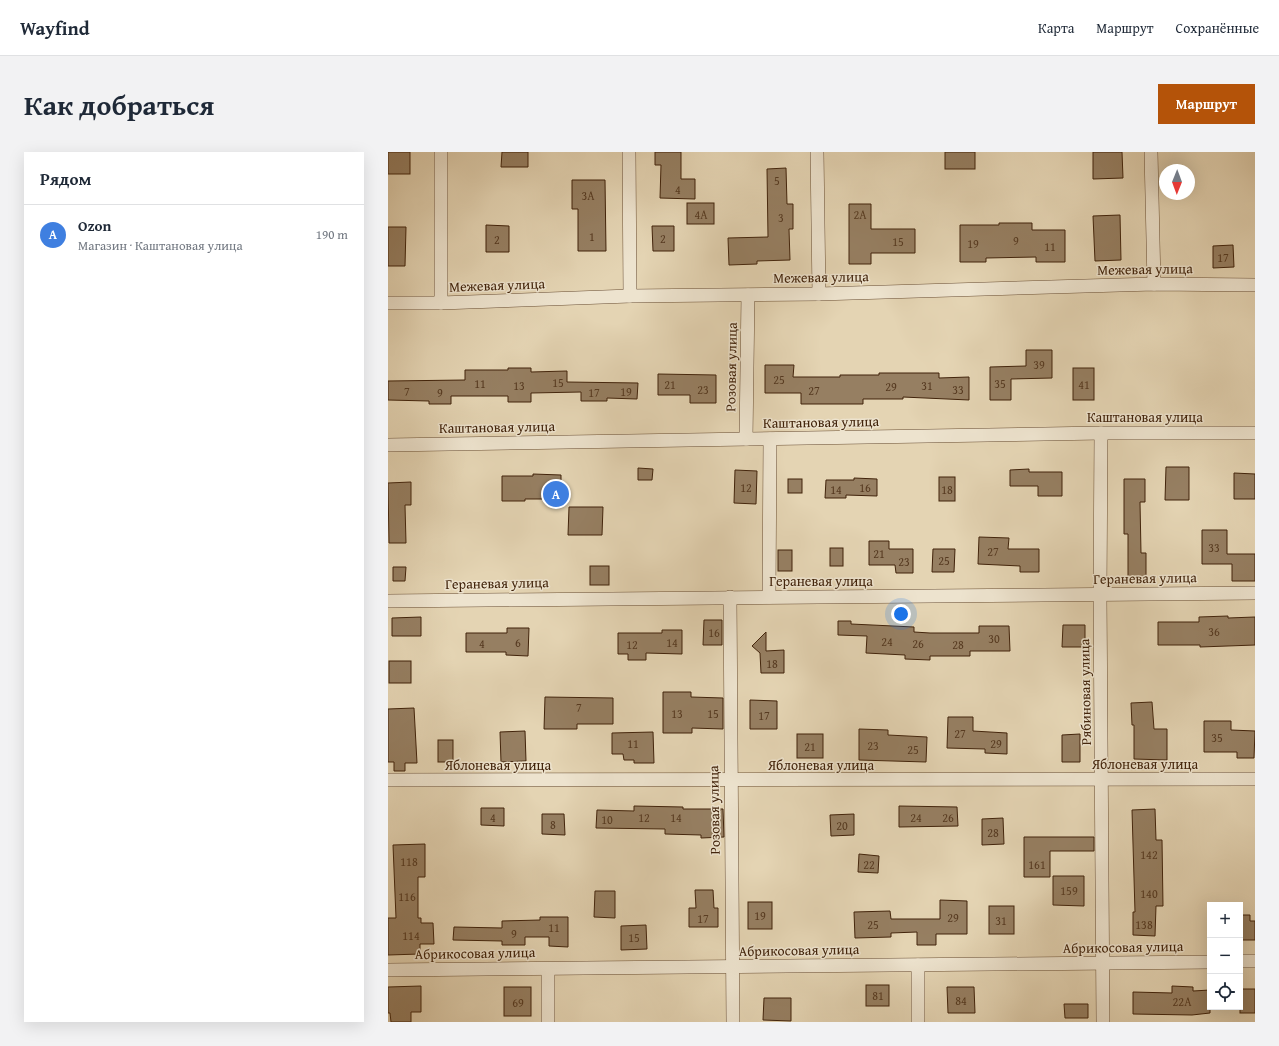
<!DOCTYPE html>
<html lang="ru">
<head>
<meta charset="utf-8">
<style>
	:root { --surface:#fff; --page:#f2f2f3; --text:#1f2937; --muted:#747a83; --line:#e0e1e3; --accent:#b45309 }
	body { margin:0; font-family:"Gentium Book Plus",serif; background:var(--page); color:var(--text) }
	.controls { position:absolute; right:12px; bottom:12px; display:grid; overflow:hidden; border-radius:0px; box-shadow:0 4px 16px #0002 }
	.controls button { width:36px; height:36px; display:grid; place-items:center; padding:0; border:0; border-bottom:1px solid var(--line); background:var(--surface); color:var(--text); font:20px sans-serif }
	.compass { position:absolute; left:771px; top:12px; width:36px; height:36px; border-radius:50%; background:var(--surface); box-shadow:0 4px 16px #0002; rotate:181deg }
	.you { position:absolute; left:513px; top:462px; width:14px; height:14px; margin:-10px; border:3px solid #fff; border-radius:50%; background:#1a73e8; box-shadow:0 0 0 6px #1a73e833 }
	.badge { display:grid; place-items:center; width:26px; height:26px; border-radius:50%; background:var(--accent); color:#fff; font-size:13px; font-weight:700 }
	.pin { position:absolute; translate:-50% -50%; border:2px solid #fff; box-shadow:0 1px 4px #0006 }
	.list { margin:0; padding:0; list-style:none }
	h2 { display:flex; justify-content:space-between; align-items:center; height:52px; margin:0; padding:0 16px; font-size:17px }
	h2 small { font-size:13px; font-weight:400; color:var(--muted) }
	.list li { display:grid; grid-template-columns:26px 1fr auto; gap:12px; align-items:center; box-sizing:border-box; height:60px; padding:0 16px; border-top:1px solid var(--line) }
	.list b { display:block; font-size:15px; white-space:nowrap }
	.list p { margin:0; font-size:13px; white-space:nowrap; color:var(--muted) }
	.list em { font-size:13px; font-style:normal; color:var(--muted) }
	.icon { flex:none; width:22px; height:22px; fill:none; stroke:currentColor; stroke-width:2; stroke-linecap:round; stroke-linejoin:round }
	.map { position:relative; flex:none; width:867px; height:870px; overflow:hidden; border-radius:0px }
	header { display:flex; align-items:center; gap:24px; box-sizing:border-box; height:56px; padding:0 20px; background:var(--surface); border-bottom:1px solid var(--line) }
	header strong { font-size:19px }
	nav { display:flex; gap:22px; margin-inline-start:auto; font-size:14px }
	.intro { display:flex; align-items:center; justify-content:space-between; box-sizing:border-box; height:96px; padding:0 24px }
	h1 { margin:0; font-size:28px }
	.button { padding:10px 18px; border-radius:0px; background:var(--accent); color:#fff; font-size:14px; font-weight:700 }
	main { display:flex; gap:24px; padding:0 24px }
	aside { flex:1; background:var(--surface); border-radius:0px; box-shadow:0 4px 16px #0002 }
	.map>svg:first-child { display:block }
</style>
</head>
<body>
<header>
<strong>Wayfind</strong>
<nav><a>Карта</a><a>Маршрут</a><a>Сохранённые</a></nav>
</header>
<div class="intro"><h1>Как добраться</h1><a class="button">Маршрут</a></div>
<main>
<aside>
<h2>Рядом<small></small></h2>
<ul class="list">
<li><span class="badge" style="background:#3f7fe0">A</span><div><b>Ozon</b><p>Магазин · Каштановая улица</p></div><em>190 m</em></li>
</ul>
</aside>
<div class="map">
<svg width="867" height="870" viewBox="0 0 867 870">
	<rect width="100%" height="100%" fill="#e4d4b3"/>
	<filter id="stains"><feTurbulence type="fractalNoise" baseFrequency=".005" numOctaves="4"/><feColorMatrix values="0 0 0 0 .2 0 0 0 0 .09 0 0 0 0 .02 0 0 0 .5 -.17"/></filter>
	<radialGradient id="worn" r=".72"><stop offset=".6" stop-color="#630" stop-opacity="0"/><stop offset="1" stop-color="#630" stop-opacity=".3"/></radialGradient>
	<!-- building -->
	<g fill="#967f62" stroke="#41230b">
		<rect x="0" y="0" width="22" height="22"/>
		<path d="M 114,0 L 140,0 L 140,15 L 113,15 Z"/>
		<path d="M 267,0 L 293,0 L 293,27 L 307,27 L 307,47 L 272,46 L 273,13 L 267,13 Z"/>
		<rect x="557" y="0" width="30" height="17"/>
		<path d="M 705,0 L 734,0 L 735,26 L 705,27 Z"/>
		<path d="M 398,16 L 399,52 L 405,52 L 405,77 L 401,77 L 402,108 L 369,109 L 369,112 L 341,113 L 340,86 L 380,85 L 379,17 Z"/>
		<path d="M 184,28 L 217,28 L 218,99 L 190,99 L 190,57 L 184,57 Z"/>
		<rect x="299" y="51" width="27" height="21"/>
		<path d="M 461,52 L 483,52 L 483,77 L 527,77 L 527,101 L 483,101 L 483,112 L 461,112 Z"/>
		<path d="M 732,63 L 733,108 L 707,109 L 705,64 Z"/>
		<path d="M 611,71 L 644,71 L 644,78 L 677,78 L 677,110 L 648,110 L 648,105 L 598,106 L 598,110 L 572,110 L 572,73 L 611,73 Z"/>
		<path d="M 98,73 L 121,74 L 121,100 L 98,100 Z"/>
		<path d="M 264,74 L 286,74 L 286,99 L 265,99 Z"/>
		<path d="M 0,75 L 18,75 L 17,114 L 0,114 Z"/>
		<path d="M 845,93 L 846,115 L 825,116 L 825,94 Z"/>
		<path d="M 638,198 L 664,198 L 664,226 L 623,227 L 623,248 L 602,248 L 602,215 L 638,214 Z"/>
		<path d="M 377,213 L 406,213 L 405,225 L 452,225 L 452,223 L 491,223 L 491,221 L 551,221 L 551,226 L 581,225 L 581,248 L 515,245 L 515,247 L 475,247 L 475,252 L 413,252 L 413,241 L 377,241 Z"/>
		<path d="M 120,216 L 143,216 L 143,220 L 179,219 L 179,230 L 250,231 L 249,247 L 219,246 L 219,249 L 193,249 L 193,240 L 143,241 L 143,250 L 120,250 L 120,244 L 63,244 L 63,252 L 41,252 L 41,249 L 0,248 L 0,229 L 77,228 L 77,218 L 120,218 Z"/>
		<rect x="685" y="216" width="21" height="32"/>
		<path d="M 270,222 L 328,223 L 328,251 L 302,251 L 302,243 L 270,243 Z"/>
		<path d="M 778,315 L 801,315 L 801,348 L 777,348 Z"/>
		<path d="M 250,316 L 265,317 L 264,328 L 250,328 Z"/>
		<path d="M 641,317 L 641,320 L 674,320 L 674,344 L 650,344 L 650,334 L 622,334 L 622,318 Z"/>
		<path d="M 347,318 L 369,319 L 368,352 L 346,351 Z"/>
		<path d="M 846,321 L 867,322 L 867,347 L 846,347 Z"/>
		<path d="M 145,322 L 173,323 L 173,347 L 137,347 L 137,349 L 114,349 L 114,324 L 145,324 Z"/>
		<rect x="551" y="325" width="16" height="24"/>
		<path d="M 466,326 L 489,327 L 489,344 L 458,343 L 458,346 L 437,346 L 438,328 L 466,328 Z"/>
		<rect x="400" y="327" width="14" height="14"/>
		<path d="M 736,327 L 757,327 L 757,350 L 752,350 L 753,401 L 758,401 L 758,427 L 740,427 L 740,382 L 736,382 Z"/>
		<path d="M 23,330 L 23,353 L 17,353 L 18,391 L 1,391 L 0,331 Z"/>
		<path d="M 181,355 L 215,355 L 214,383 L 180,383 Z"/>
		<path d="M 814,378 L 839,378 L 839,402 L 867,402 L 867,429 L 844,429 L 844,412 L 814,412 Z"/>
		<path d="M 591,385 L 621,386 L 620,397 L 651,397 L 651,420 L 632,420 L 632,414 L 590,412 Z"/>
		<path d="M 481,389 L 501,389 L 501,397 L 525,397 L 525,421 L 508,421 L 507,413 L 481,413 Z"/>
		<rect x="442" y="396" width="13" height="18"/>
		<path d="M 545,397 L 567,397 L 566,420 L 544,420 Z"/>
		<rect x="390" y="398" width="14" height="21"/>
		<rect x="202" y="414" width="19" height="19"/>
		<path d="M 5,415 L 18,415 L 17,429 L 5,429 Z"/>
		<path d="M 840,464 L 840,466 L 867,465 L 867,493 L 812,495 L 812,493 L 770,493 L 770,470 L 811,470 L 811,465 Z"/>
		<path d="M 33,465 L 33,484 L 4,484 L 4,466 Z"/>
		<path d="M 316,468 L 334,468 L 334,493 L 315,493 Z"/>
		<path d="M 450,469 L 463,469 L 463,472 L 526,475 L 526,480 L 542,481 L 591,481 L 591,474 L 621,474 L 622,499 L 582,499 L 582,504 L 542,504 L 542,508 L 517,507 L 517,503 L 478,501 L 479,484 L 450,483 Z"/>
		<path d="M 675,473 L 697,473 L 697,495 L 674,495 Z"/>
		<path d="M 119,476 L 141,476 L 140,504 L 118,503 L 118,500 L 78,500 L 78,481 L 119,481 Z"/>
		<path d="M 274,478 L 294,478 L 294,502 L 258,501 L 258,508 L 240,508 L 240,502 L 230,502 L 230,481 L 274,481 Z"/>
		<path d="M 378,480 L 378,499 L 396,498 L 396,521 L 373,521 L 372,501 L 364,494 Z"/>
		<rect x="1" y="509" width="22" height="22"/>
		<path d="M 275,540 L 303,540 L 303,545 L 335,546 L 335,577 L 304,576 L 304,581 L 275,581 Z"/>
		<path d="M 157,545 L 225,546 L 225,572 L 189,572 L 189,577 L 156,577 Z"/>
		<path d="M 362,548 L 389,549 L 389,577 L 362,577 Z"/>
		<path d="M 764,550 L 766,577 L 779,577 L 779,608 L 746,607 L 746,573 L 744,573 L 743,551 Z"/>
		<path d="M 26,556 L 29,611 L 17,611 L 17,619 L 6,619 L 6,610 L 0,610 L 0,557 Z"/>
		<path d="M 560,565 L 585,565 L 585,579 L 619,581 L 619,602 L 597,601 L 597,597 L 559,596 Z"/>
		<path d="M 816,569 L 843,569 L 843,578 L 867,579 L 866,606 L 849,606 L 849,600 L 816,600 Z"/>
		<path d="M 471,577 L 500,578 L 500,583 L 539,585 L 538,610 L 471,608 Z"/>
		<path d="M 137,579 L 138,609 L 113,610 L 112,580 Z"/>
		<path d="M 265,580 L 266,611 L 246,611 L 246,608 L 236,608 L 235,602 L 224,602 L 224,581 Z"/>
		<rect x="409" y="582" width="26" height="24"/>
		<path d="M 692,582 L 692,610 L 674,610 L 674,583 Z"/>
		<rect x="50" y="588" width="15" height="22"/>
		<path d="M 246,654 L 295,655 L 295,657 L 335,657 L 336,685 L 313,686 L 313,683 L 277,682 L 277,677 L 208,676 L 209,658 L 246,659 Z"/>
		<path d="M 511,654 L 569,655 L 570,674 L 511,675 Z"/>
		<path d="M 93,656 L 116,656 L 116,674 L 93,673 Z"/>
		<path d="M 767,657 L 768,688 L 774,688 L 775,754 L 768,754 L 767,784 L 745,783 L 745,760 L 747,760 L 744,658 Z"/>
		<path d="M 154,662 L 176,662 L 177,683 L 154,682 Z"/>
		<path d="M 466,662 L 466,683 L 443,684 L 442,663 Z"/>
		<path d="M 615,666 L 616,692 L 594,693 L 594,667 Z"/>
		<path d="M 636,685 L 706,685 L 706,699 L 662,699 L 662,725 L 636,725 Z"/>
		<path d="M 37,692 L 37,725 L 30,725 L 30,766 L 33,766 L 33,771 L 45,771 L 46,792 L 32,792 L 32,802 L 0,803 L 0,766 L 8,766 L 5,693 Z"/>
		<path d="M 471,702 L 491,704 L 490,721 L 470,720 Z"/>
		<path d="M 665,724 L 696,724 L 696,754 L 665,753 Z"/>
		<path d="M 307,738 L 325,738 L 326,756 L 330,756 L 330,775 L 301,775 L 301,756 L 308,756 Z"/>
		<path d="M 207,739 L 227,739 L 227,766 L 206,765 Z"/>
		<path d="M 552,748 L 579,749 L 579,782 L 548,782 L 548,793 L 529,793 L 529,780 L 503,781 L 503,785 L 467,786 L 466,760 L 502,759 L 503,767 L 552,767 Z"/>
		<rect x="360" y="750" width="24" height="27"/>
		<rect x="601" y="754" width="25" height="28"/>
		<path d="M 852,763 L 862,763 L 862,769 L 867,769 L 867,788 L 852,788 Z"/>
		<path d="M 152,765 L 180,765 L 180,795 L 161,794 L 161,785 L 137,785 L 137,793 L 114,793 L 114,789 L 65,788 L 66,775 L 114,776 L 114,769 L 152,768 Z"/>
		<path d="M 258,773 L 259,797 L 233,798 L 233,774 Z"/>
		<rect x="478" y="833" width="23" height="21"/>
		<path d="M 33,834 L 33,860 L 23,860 L 23,870 L 3,870 L 2,861 L 0,861 L 0,835 Z"/>
		<path d="M 784,834 L 805,835 L 805,839 L 822,838 L 822,861 L 804,863 L 745,862 L 745,840 L 784,841 Z"/>
		<rect x="116" y="835" width="27" height="29"/>
		<path d="M 559,835 L 586,835 L 587,861 L 560,861 Z"/>
		<rect x="852" y="837" width="15" height="24"/>
		<path d="M 376,846 L 403,846 L 403,869 L 375,868 Z"/>
		<path d="M 676,852 L 700,852 L 700,866 L 677,866 Z"/>
	</g>
	<g fill="none" stroke-linecap="round" stroke-linejoin="round">
		<defs>
			<g id="minor">
				<path d="M 53,0 L 53,151"/>
				<path d="M 241,0 L 242,144"/>
				<path d="M 429,0 L 431,142"/>
				<path d="M 763,0 L 766,132"/>
				<path d="M 0,151 L 53,151 L 242,144 L 431,142 L 766,132 L 867,133"/>
				<path d="M 713,281 L 712,443 L 715,870"/>
				<path d="M 358,287 L 360,143"/>
				<path d="M 0,293 L 713,281 L 867,281"/>
				<path d="M 342,445 L 345,870"/>
				<path d="M 381,445 L 382,287"/>
				<path d="M 0,449 L 867,441"/>
				<path d="M 0,628 L 867,627"/>
				<path d="M 852,809 L 867,809"/>
				<path d="M 530,813 L 530,870"/>
				<path d="M 160,817 L 160,870"/>
				<path d="M 0,818 L 822,810"/>
			</g>
		</defs>
		<!-- minor casing -->
		<use href="#minor" stroke="#6a4f35" stroke-width="14"/>
		<!-- minor -->
		<use href="#minor" stroke="#ede3ce" stroke-width="13"/>
	</g>
	<g text-anchor="middle" dominant-baseline="central" stroke-width="3" stroke-linejoin="round" paint-order="stroke">
		<!-- number labels -->
		<g font-size="12" fill="#563a21">
			<text x="389" y="28">5</text>
			<text x="290" y="37">4</text>
			<text x="200" y="43">3А</text>
			<text x="313" y="62">4А</text>
			<text x="472" y="62">2А</text>
			<text x="393" y="65">3</text>
			<text x="204" y="84">1</text>
			<text x="275" y="86">2</text>
			<text x="109" y="87">2</text>
			<text x="628" y="88">9</text>
			<text x="510" y="89">15</text>
			<text x="585" y="91">19</text>
			<text x="662" y="94">11</text>
			<text x="835" y="105">17</text>
			<text x="651" y="212">39</text>
			<text x="391" y="227">25</text>
			<text x="170" y="230">15</text>
			<text x="92" y="231">11</text>
			<text x="612" y="231">35</text>
			<text x="282" y="232">21</text>
			<text x="696" y="232">41</text>
			<text x="131" y="233">13</text>
			<text x="539" y="233">31</text>
			<text x="503" y="234">29</text>
			<text x="315" y="237">23</text>
			<text x="570" y="237">33</text>
			<text x="426" y="238">27</text>
			<text x="19" y="239">7</text>
			<text x="238" y="239">19</text>
			<text x="52" y="240">9</text>
			<text x="206" y="240">17</text>
			<text x="358" y="335">12</text>
			<text x="477" y="335">16</text>
			<text x="448" y="337">14</text>
			<text x="559" y="337">18</text>
			<text x="826" y="395">33</text>
			<text x="605" y="399">27</text>
			<text x="491" y="401">21</text>
			<text x="556" y="408">25</text>
			<text x="516" y="409">23</text>
			<text x="826" y="479">36</text>
			<text x="326" y="480">16</text>
			<text x="606" y="486">30</text>
			<text x="499" y="489">24</text>
			<text x="130" y="490">6</text>
			<text x="284" y="490">14</text>
			<text x="94" y="491">4</text>
			<text x="530" y="491">26</text>
			<text x="244" y="492">12</text>
			<text x="570" y="492">28</text>
			<text x="384" y="511">18</text>
			<text x="191" y="555">7</text>
			<text x="289" y="561">13</text>
			<text x="325" y="561">15</text>
			<text x="376" y="563">17</text>
			<text x="572" y="581">27</text>
			<text x="829" y="585">35</text>
			<text x="245" y="591">11</text>
			<text x="608" y="591">29</text>
			<text x="485" y="593">23</text>
			<text x="422" y="594">21</text>
			<text x="525" y="597">25</text>
			<text x="105" y="665">4</text>
			<text x="256" y="665">12</text>
			<text x="288" y="665">14</text>
			<text x="528" y="665">24</text>
			<text x="560" y="665">26</text>
			<text x="219" y="667">10</text>
			<text x="165" y="672">8</text>
			<text x="454" y="673">20</text>
			<text x="605" y="680">28</text>
			<text x="761" y="702">142</text>
			<text x="21" y="709">118</text>
			<text x="481" y="712">22</text>
			<text x="649" y="712">161</text>
			<text x="681" y="738">159</text>
			<text x="761" y="741">140</text>
			<text x="19" y="744">116</text>
			<text x="372" y="763">19</text>
			<text x="565" y="765">29</text>
			<text x="315" y="766">17</text>
			<text x="613" y="768">31</text>
			<text x="485" y="772">25</text>
			<text x="756" y="772">138</text>
			<text x="166" y="775">11</text>
			<text x="126" y="781">9</text>
			<text x="23" y="783">114</text>
			<text x="246" y="785">15</text>
			<text x="490" y="843">81</text>
			<text x="573" y="848">84</text>
			<text x="794" y="849">22А</text>
			<text x="130" y="850">69</text>
		</g>
		<!-- street labels -->
		<g font-size="14" fill="#41230b" stroke="#ede3ce">
			<text transform="translate(757 117) rotate(-1)">Межевая улица</text>
			<text transform="translate(433 125) rotate(-1)">Межевая улица</text>
			<text transform="translate(109 133) rotate(-2)">Межевая улица</text>
			<text transform="translate(343 215) rotate(-89)">Розовая улица</text>
			<text x="757" y="265">Каштановая улица</text>
			<text transform="translate(433 270) rotate(-1)">Каштановая улица</text>
			<text transform="translate(109 275) rotate(-1)">Каштановая улица</text>
			<text transform="translate(757 426) rotate(-1)">Гераневая улица</text>
			<text x="433" y="429">Гераневая улица</text>
			<text transform="translate(109 431) rotate(-1)">Гераневая улица</text>
			<text transform="translate(697 540) rotate(-91)">Рябиновая улица</text>
			<text x="757" y="612">Яблоневая улица</text>
			<text x="110" y="613">Яблоневая улица</text>
			<text x="433" y="613">Яблоневая улица</text>
			<text transform="translate(326 658) rotate(-91)">Розовая улица</text>
			<text transform="translate(735 795) rotate(-1)">Абрикосовая улица</text>
			<text transform="translate(411 798) rotate(-1)">Абрикосовая улица</text>
			<text transform="translate(87 801) rotate(-1)">Абрикосовая улица</text>
		</g>
	</g>
	<rect width="100%" height="100%" filter="url(#stains)"/>
	<rect width="100%" height="100%" fill="url(#worn)"/>
</svg>
<div class="controls">
<button>+</button>
<button>−</button>
<button><svg class="icon" aria-label="locate" viewBox="0 0 24 24"><circle cx="12" cy="12" r="6"/><path d="M12 2v4M12 18v4M2 12h4M18 12h4"/></svg></button>
</div>
<svg class="compass" viewBox="-18 -18 36 36"><path d="M0-13l5 13h-10z" fill="#e53935"/><path d="M0 13l5-13h-10z" fill="#747a83"/></svg>
<div class="you"></div>
<div class="pin badge" style="left:168px;top:342px;background:#3f7fe0">A</div>
</div>
</main>
</body>
</html>
